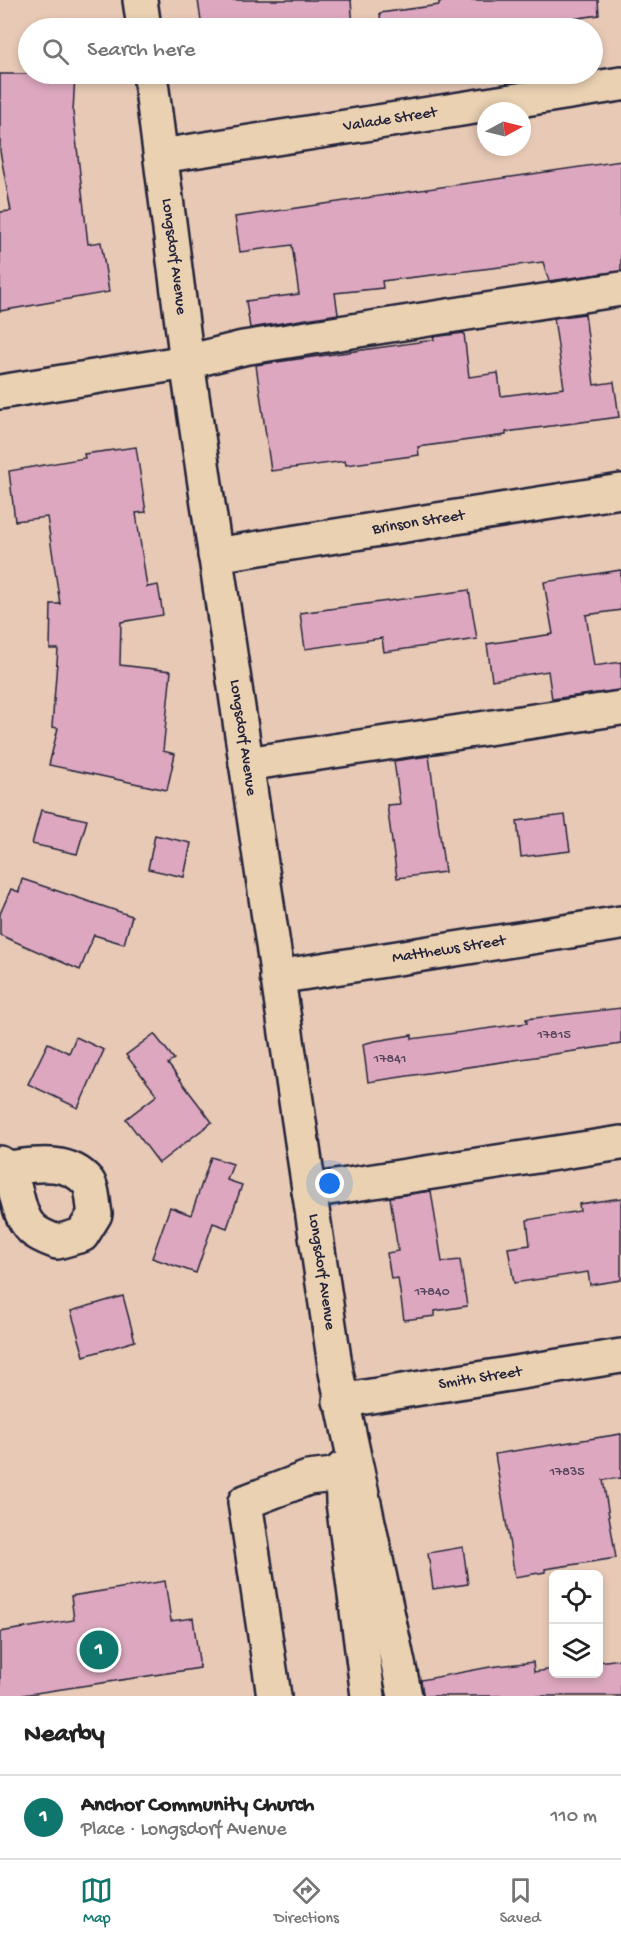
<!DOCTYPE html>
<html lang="en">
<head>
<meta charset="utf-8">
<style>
	:root { --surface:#fff; --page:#f6f6f6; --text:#222; --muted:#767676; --line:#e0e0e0; --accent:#0f766e }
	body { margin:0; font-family:"Gochi Hand",sans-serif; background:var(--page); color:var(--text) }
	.controls { position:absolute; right:18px; bottom:18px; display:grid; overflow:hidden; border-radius:9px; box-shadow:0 3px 9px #0003 }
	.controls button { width:54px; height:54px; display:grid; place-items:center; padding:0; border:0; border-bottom:2px solid var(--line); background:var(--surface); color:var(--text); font:30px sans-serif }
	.compass { position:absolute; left:477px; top:102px; width:54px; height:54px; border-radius:50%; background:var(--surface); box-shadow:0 3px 9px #0003; rotate:83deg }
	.you { position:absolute; left:330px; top:1184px; width:21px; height:21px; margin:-15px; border:4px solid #fff; border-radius:50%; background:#1a73e8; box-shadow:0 0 0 9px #1a73e833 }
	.badge { display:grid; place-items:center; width:39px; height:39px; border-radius:50%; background:var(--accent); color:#fff; font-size:20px; font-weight:700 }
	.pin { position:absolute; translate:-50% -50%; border:3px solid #fff; box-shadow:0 2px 6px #0006 }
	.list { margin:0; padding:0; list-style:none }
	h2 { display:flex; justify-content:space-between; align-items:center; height:78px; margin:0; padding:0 24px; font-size:26px }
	h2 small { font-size:20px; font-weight:400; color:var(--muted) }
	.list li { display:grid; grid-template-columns:39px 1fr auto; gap:18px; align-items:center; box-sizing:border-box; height:84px; padding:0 24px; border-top:2px solid var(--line) }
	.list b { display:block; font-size:22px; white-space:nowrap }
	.list p { margin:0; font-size:20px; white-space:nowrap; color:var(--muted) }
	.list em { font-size:20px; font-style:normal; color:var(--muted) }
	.icon { flex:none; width:33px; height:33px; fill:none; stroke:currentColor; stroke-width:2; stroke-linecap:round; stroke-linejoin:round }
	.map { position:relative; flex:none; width:621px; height:1696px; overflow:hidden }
	.search { position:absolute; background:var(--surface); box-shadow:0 3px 9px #0003; left:18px; right:18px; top:18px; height:66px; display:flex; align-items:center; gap:15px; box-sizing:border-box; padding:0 21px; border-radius:33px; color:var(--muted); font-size:22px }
	.sheet { height:162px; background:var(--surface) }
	nav { display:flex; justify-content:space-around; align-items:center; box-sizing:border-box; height:84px; border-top:2px solid var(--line); background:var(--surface); font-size:16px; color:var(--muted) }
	nav a { display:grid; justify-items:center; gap:3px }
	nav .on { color:var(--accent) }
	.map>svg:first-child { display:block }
</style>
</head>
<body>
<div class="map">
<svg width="621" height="1696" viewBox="0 0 621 1696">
	<rect width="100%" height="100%" fill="#e7c9b5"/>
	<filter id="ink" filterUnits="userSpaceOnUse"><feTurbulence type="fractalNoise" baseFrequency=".0167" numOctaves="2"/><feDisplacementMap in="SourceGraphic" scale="12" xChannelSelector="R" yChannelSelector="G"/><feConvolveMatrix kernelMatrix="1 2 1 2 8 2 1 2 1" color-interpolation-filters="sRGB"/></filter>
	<g filter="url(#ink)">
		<!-- building -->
		<g fill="#dda8bf" stroke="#22223b" stroke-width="1.5">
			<path d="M 198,0 L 351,0 L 353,28 L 202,28 Z"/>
			<path d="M 453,0 L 598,0 L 599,15 L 508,28 L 381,28 L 380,13 L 439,5 L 439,2 Z"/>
			<path d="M 0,74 L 75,74 L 73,112 L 88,244 L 101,242 L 109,292 L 0,311 L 0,212 L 11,211 L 0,151 Z"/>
			<path d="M 621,161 L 621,271 L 549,281 L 543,262 L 382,281 L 383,288 L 335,293 L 338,314 L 250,328 L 246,301 L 299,294 L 292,245 L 240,252 L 235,217 Z"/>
			<path d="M 585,314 L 594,385 L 614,382 L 619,417 L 506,432 L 506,435 L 418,447 L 419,455 L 346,465 L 345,461 L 271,471 L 256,365 L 434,340 L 433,337 L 464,333 L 469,377 L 498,373 L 501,396 L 564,388 L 554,318 Z"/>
			<path d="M 136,447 L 146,512 L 136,513 L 147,587 L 158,585 L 163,615 L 121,622 L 120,665 L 171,671 L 163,751 L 175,754 L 167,790 L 49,765 L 58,728 L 52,727 L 58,649 L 50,649 L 51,604 L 60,604 L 47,517 L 15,521 L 9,471 L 85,458 L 84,454 Z"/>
			<path d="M 621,570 L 621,610 L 586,615 L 594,666 L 621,662 L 621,690 L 552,699 L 548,671 L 492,680 L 487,644 L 553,634 L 544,582 Z"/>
			<path d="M 469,590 L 477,639 L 384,652 L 382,638 L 305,649 L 300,613 Z"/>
			<path d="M 429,756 L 445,872 L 397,878 L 387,805 L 400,804 L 394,761 Z"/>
			<path d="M 41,810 L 87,820 L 77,854 L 32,844 Z"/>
			<path d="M 565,815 L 570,851 L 521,857 L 517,821 Z"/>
			<path d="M 155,835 L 191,843 L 184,877 L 148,869 Z"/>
			<path d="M 22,879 L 132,916 L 124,944 L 94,935 L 80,970 L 0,935 L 0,914 L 11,889 L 19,892 Z"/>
			<path d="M 621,1008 L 621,1044 L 368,1082 L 363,1044 L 375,1041 L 412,1035 L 412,1039 L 527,1023 L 526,1019 Z"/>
			<path d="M 154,1034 L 174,1059 L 168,1064 L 212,1122 L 159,1163 L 126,1119 L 157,1095 L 126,1055 Z"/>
			<path d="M 76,1037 L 104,1050 L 78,1108 L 28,1084 L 48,1043 L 69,1053 Z"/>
			<path d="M 211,1157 L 233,1164 L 227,1180 L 242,1185 L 227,1228 L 213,1223 L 196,1273 L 152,1258 L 170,1207 L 191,1215 Z"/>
			<path d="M 431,1191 L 442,1262 L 460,1260 L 467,1306 L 435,1311 L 435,1316 L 404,1320 L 398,1278 L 391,1279 L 387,1253 L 398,1251 L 390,1197 Z"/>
			<path d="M 621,1198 L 621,1280 L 590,1285 L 588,1272 L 514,1283 L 508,1248 L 530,1245 L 527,1220 L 580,1211 L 579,1204 Z"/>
			<path d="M 123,1296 L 135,1341 L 84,1356 L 71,1311 Z"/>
			<path d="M 621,1434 L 621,1478 L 603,1480 L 616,1558 L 545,1569 L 545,1572 L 515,1577 L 495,1454 Z"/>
			<path d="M 463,1547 L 468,1584 L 433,1589 L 428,1553 Z"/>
			<path d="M 165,1581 L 171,1621 L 193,1618 L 200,1668 L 16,1696 L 0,1696 L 0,1632 L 74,1620 L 71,1596 Z"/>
			<path d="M 621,1659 L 621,1696 L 423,1696 L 421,1680 L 490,1667 L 533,1662 L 534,1672 L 554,1669 L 554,1674 L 598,1674 L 598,1662 Z"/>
		</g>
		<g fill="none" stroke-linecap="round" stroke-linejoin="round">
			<defs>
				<g id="minor">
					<path d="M 140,0 L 144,28"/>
					<path id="s1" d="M 150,74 L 187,362 L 336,1372 L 405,1696"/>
					<path id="s2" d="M 161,156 L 621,84"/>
					<path d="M 0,392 L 187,362 L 243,348 L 621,289"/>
					<path id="s3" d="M 215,555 L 621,491"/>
					<path d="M 246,764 L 621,708"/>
					<path id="s4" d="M 277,977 L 621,923"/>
					<path d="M 0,1163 C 20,1177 13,1211 32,1229 C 38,1235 49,1239 57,1242 L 82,1235 L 95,1214 C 93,1205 93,1189 88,1182 C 68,1158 34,1165 8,1168"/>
					<path d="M 309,1191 L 621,1143"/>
					<path id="s5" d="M 340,1401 L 621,1356"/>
					<path d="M 342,1469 L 343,1502 L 368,1696"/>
					<path d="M 274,1696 L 245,1502 L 308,1478 L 342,1474"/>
				</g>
			</defs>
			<!-- minor casing -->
			<use href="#minor" stroke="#22223b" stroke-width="38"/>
			<!-- minor -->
			<use href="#minor" stroke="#ead1b2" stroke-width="33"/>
		</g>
	</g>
	<g text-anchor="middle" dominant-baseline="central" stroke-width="5" stroke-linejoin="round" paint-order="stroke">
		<!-- number labels -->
		<g font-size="14" fill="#51445c">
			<text x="554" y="1035">17815</text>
			<text x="390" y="1059">17841</text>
			<text x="432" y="1292">17840</text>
			<text x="567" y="1472">17835</text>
		</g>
		<!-- street labels -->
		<g font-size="16" fill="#22223b" stroke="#ead1b2">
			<text stroke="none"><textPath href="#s2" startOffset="232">Valade Street</textPath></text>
			<text stroke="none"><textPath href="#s1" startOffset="184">Longsdorf Avenue</textPath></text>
			<text stroke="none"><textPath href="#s3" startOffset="206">Brinson Street</textPath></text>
			<text stroke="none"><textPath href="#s1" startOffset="670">Longsdorf Avenue</textPath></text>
			<text stroke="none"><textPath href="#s4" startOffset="174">Matthews Street</textPath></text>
			<text stroke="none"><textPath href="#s1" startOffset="1210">Longsdorf Avenue</textPath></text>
			<text stroke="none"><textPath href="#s5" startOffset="142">Smith Street</textPath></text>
		</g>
	</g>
</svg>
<div class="controls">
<button><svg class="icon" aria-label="locate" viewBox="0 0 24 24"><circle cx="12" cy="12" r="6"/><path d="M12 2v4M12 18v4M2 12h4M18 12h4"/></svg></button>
<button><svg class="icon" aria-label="layers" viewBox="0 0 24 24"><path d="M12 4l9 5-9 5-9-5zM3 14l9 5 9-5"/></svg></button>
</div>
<svg class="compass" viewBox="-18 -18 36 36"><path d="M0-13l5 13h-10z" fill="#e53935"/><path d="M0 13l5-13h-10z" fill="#767676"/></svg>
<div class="you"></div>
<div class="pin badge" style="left:99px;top:1650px">1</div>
<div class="search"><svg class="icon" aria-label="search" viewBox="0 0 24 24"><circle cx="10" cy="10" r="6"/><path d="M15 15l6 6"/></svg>Search here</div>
</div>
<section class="sheet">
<h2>Nearby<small></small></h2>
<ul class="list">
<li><span class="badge">1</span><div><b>Anchor Community Church</b><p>Place · Longsdorf Avenue</p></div><em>110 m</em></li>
</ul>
</section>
<nav>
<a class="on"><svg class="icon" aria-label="map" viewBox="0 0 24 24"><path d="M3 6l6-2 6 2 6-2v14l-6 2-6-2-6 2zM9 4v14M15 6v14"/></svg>Map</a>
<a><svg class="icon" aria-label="directions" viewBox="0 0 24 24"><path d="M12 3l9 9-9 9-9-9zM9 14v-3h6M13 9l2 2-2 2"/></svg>Directions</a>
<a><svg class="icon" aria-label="saved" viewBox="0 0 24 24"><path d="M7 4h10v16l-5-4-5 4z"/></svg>Saved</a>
</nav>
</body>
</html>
